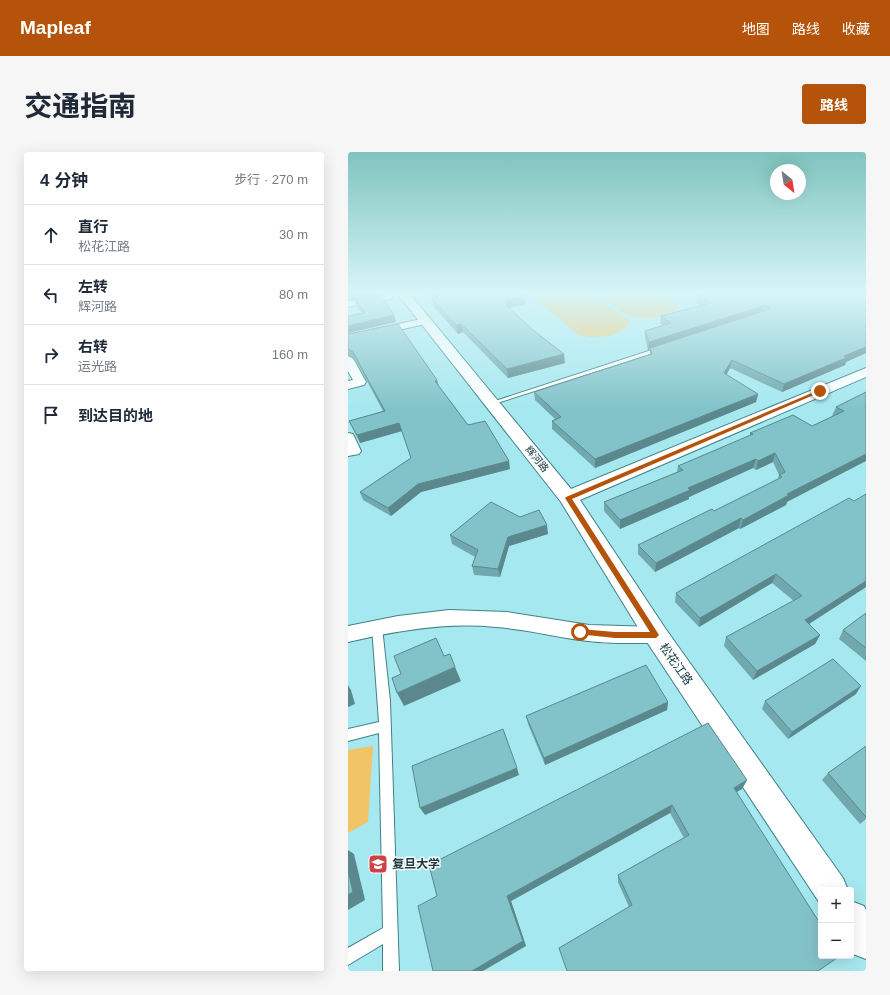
<!DOCTYPE html>
<html lang="zh">
<head>
<meta charset="utf-8">
<style>
	:root { --surface:#fff; --page:#f6f6f7; --text:#1f2937; --muted:#747a83; --line:#e0e1e3; --accent:#b45309 }
	body { margin:0; font-family:Helvetica,"Noto Sans SC",sans-serif; background:var(--page); color:var(--text) }
	.controls { position:absolute; right:12px; bottom:12px; display:grid; overflow:hidden; border-radius:4px; box-shadow:0 4px 16px #0002 }
	.controls button { width:36px; height:36px; display:grid; place-items:center; padding:0; border:0; border-bottom:1px solid var(--line); background:var(--surface); color:var(--text); font:20px sans-serif }
	.compass { position:absolute; left:422px; top:12px; width:36px; height:36px; border-radius:50%; background:var(--surface); box-shadow:0 4px 16px #0002; rotate:150deg }
	.stop { position:absolute; width:12px; height:12px; margin:-9px; border:3px solid #b45309; border-radius:50%; background:#fff }
	.stop.end { background:#b45309; border-color:#fff; box-shadow:0 1px 4px #0008 }
	.list { margin:0; padding:0; list-style:none }
	h2 { display:flex; justify-content:space-between; align-items:center; height:52px; margin:0; padding:0 16px; font-size:17px }
	h2 small { font-size:13px; font-weight:400; color:var(--muted) }
	.list li { display:grid; grid-template-columns:26px 1fr auto; gap:12px; align-items:center; box-sizing:border-box; height:60px; padding:0 16px; border-top:1px solid var(--line) }
	.list b { display:block; font-size:15px; white-space:nowrap }
	.list p { margin:0; font-size:13px; white-space:nowrap; color:var(--muted) }
	.list em { font-size:13px; font-style:normal; color:var(--muted) }
	.icon { flex:none; width:22px; height:22px; fill:none; stroke:currentColor; stroke-width:2; stroke-linecap:round; stroke-linejoin:round }
	.map { position:relative; flex:none; width:518px; height:819px; overflow:hidden; border-radius:4px }
	header { display:flex; align-items:center; gap:24px; box-sizing:border-box; height:56px; padding:0 20px; background:var(--accent); color:#fff }
	header strong { font-size:19px }
	nav { display:flex; gap:22px; margin-inline-start:auto; font-size:14px }
	.intro { display:flex; align-items:center; justify-content:space-between; box-sizing:border-box; height:96px; padding:0 24px }
	h1 { margin:0; font-size:28px }
	.button { padding:10px 18px; border-radius:4px; background:var(--accent); color:#fff; font-size:14px; font-weight:700 }
	main { display:flex; gap:24px; padding:0 24px }
	aside { flex:1; background:var(--surface); border-radius:4px; box-shadow:0 4px 16px #0002 }
	.map>svg:first-child { display:block }
</style>
</head>
<body>
<header>
<strong>Mapleaf</strong>
<nav><a>地图</a><a>路线</a><a>收藏</a></nav>
</header>
<div class="intro"><h1>交通指南</h1><a class="button">路线</a></div>
<main>
<aside>
<h2>4 分钟<small>步行 · 270 m</small></h2>
<ul class="list">
<li><svg class="icon" aria-label="ahead" viewBox="0 0 24 24"><path d="M12 20V5M6 11l6-6 6 6"/></svg><div><b>直行</b><p>松花江路</p></div><em>30 m</em></li>
<li><svg class="icon" aria-label="left" viewBox="0 0 24 24"><path d="M17 20v-9H6M10 6l-5 5 5 5"/></svg><div><b>左转</b><p>辉河路</p></div><em>80 m</em></li>
<li><svg class="icon" aria-label="right" viewBox="0 0 24 24"><path d="M7 20v-9h11M14 6l5 5-5 5"/></svg><div><b>右转</b><p>运光路</p></div><em>160 m</em></li>
<li><svg class="icon" aria-label="arrive" viewBox="0 0 24 24"><path d="M6 21V4h12l-3 4 3 4H6"/></svg><div><b>到达目的地</b></div></li>
</ul>
</aside>
<div class="map">
<svg width="518" height="819" viewBox="0 0 518 819">
	<rect width="100%" height="100%" fill="#a6e8ef"/>
	<!-- green -->
	<g fill="#f1c468">
		<path d="M 183,141 L 242,141 L 281,169 L 280,173 L 273,179 L 260,184 L 242,185 L 231,183 L 182,143 Z"/>
		<path d="M 249,141 L 312,141 L 327,150 L 329,154 L 328,158 C 315,167 294,168 279,163 C 269,158 258,148 249,141 Z"/>
		<path d="M 25,594 L 20,670 L 0,681 L 0,598 Z"/>
	</g>
	<g fill="none" stroke-linecap="round" stroke-linejoin="round">
		<defs>
			<g id="lane">
				<path d="M 313,195 L 316,197 L 315,198 L 146,252 L 141,251 Z"/>
				<path d="M 29,471 L 33,472 L 34,475 L 42,549 L 51,819 L 35,819 L 35,792 L 0,813 L 0,796 L 35,776 L 31,581 L 0,589 L 0,577 L 31,570 L 24,475 L 25,472 Z"/>
			</g>
			<g id="street">
				<path d="M 40,142 L 45,145 L 43,147 L 0,155 L 0,149 Z"/>
				<path d="M 78,166 L 82,167 L 83,169 L 82,171 L 0,189 L 0,183 Z"/>
				<path d="M 0,204 L 4,206 L 6,208 L 18,230 L 16,233 L 0,237 L 0,229 L 5,228 L 0,219 Z"/>
				<path d="M 0,281 L 5,282 L 13,299 L 11,302 L 0,304 Z"/>
				<path d="M 101,458 L 159,460 L 241,473 L 308,475 L 315,477 L 318,483 L 315,489 L 308,491 C 283,491 257,492 232,488 C 204,484 176,477 148,475 C 98,470 48,479 0,490 L 0,474 L 50,464 Z"/>
			</g>
			<g id="secondary">
				<path d="M 49,141 L 61,141 L 223,337 L 518,216 L 518,225 L 232,348 L 317,476 L 495,726 L 500,738 L 473,738 L 473,751 L 471,750 L 299,490 L 213,350 Z"/>
				<path d="M 503,749 L 516,754 L 518,758 L 518,807 L 505,802 L 503,799 Z"/>
			</g>
		</defs>
		<!-- lane casing -->
		<use href="#lane" stroke="#408187" stroke-width="2"/>
		<!-- street casing -->
		<use href="#street" stroke="#408187" stroke-width="2"/>
		<!-- secondary casing -->
		<use href="#secondary" stroke="#408187" stroke-width="2"/>
		<!-- lane -->
		<use href="#lane" fill="#fff" fill-rule="evenodd"/>
		<!-- street -->
		<use href="#street" fill="#fff" fill-rule="evenodd"/>
		<!-- secondary -->
		<use href="#secondary" fill="#fff" fill-rule="evenodd"/>
	</g>
	<!-- wall -->
	<g fill="#70a8ad">
		<path d="M 0,141 L 35,141 L 4,147 L 0,142 Z"/>
		<path d="M 79,141 L 173,141 L 177,144 L 178,152 L 161,156 L 217,211 L 160,226 L 115,180 L 110,182 L 86,155 L 84,147 L 85,147 Z"/>
		<path d="M 353,141 L 518,141 L 518,201 L 498,210 L 497,213 L 434,240 L 382,216 L 378,223 L 410,242 L 408,250 L 247,316 L 204,277 L 204,269 L 207,267 L 187,248 L 186,240 L 302,202 L 302,197 L 300,198 L 297,186 L 297,179 L 315,173 L 312,172 L 313,164 L 354,154 L 348,151 L 349,144 L 356,142 Z"/>
		<path d="M 7,148 L 48,170 L 14,161 L 9,155 Z"/>
		<path d="M 0,182 L 89,228 L 91,234 L 120,273 L 162,317 L 73,340 L 43,364 L 15,348 L 12,340 L 63,306 L 54,279 L 12,291 L 1,269 L 35,259 L 7,207 L 0,203 Z"/>
		<path d="M 518,240 L 439,350 L 438,353 L 392,377 L 391,376 L 307,420 L 290,402 L 290,393 L 366,359 L 430,327 L 431,323 L 425,310 L 408,318 L 405,316 L 341,345 L 341,347 L 272,377 L 256,359 L 256,350 L 329,320 L 330,314 L 402,284 L 402,281 L 464,274 L 485,264 L 484,264 L 488,255 Z"/>
		<path d="M 506,349 L 518,435 L 461,472 L 472,483 L 467,492 L 405,528 L 376,494 L 378,485 L 446,449 L 424,431 L 351,475 L 327,450 L 328,441 Z"/>
		<path d="M 200,382 L 161,394 L 152,425 L 126,423 L 124,414 L 127,405 L 104,392 L 102,383 Z"/>
		<path d="M 518,461 L 518,509 L 491,487 L 495,478 Z"/>
		<path d="M 508,542 L 440,587 L 414,557 L 417,549 Z"/>
		<path d="M 320,550 L 319,558 L 197,613 L 180,572 L 178,564 Z"/>
		<path d="M 518,594 L 518,667 L 512,672 L 474,628 L 480,621 Z"/>
		<path d="M 399,628 L 394,637 L 388,640 L 473,773 L 281,755 L 270,730 L 270,723 L 336,686 L 322,661 L 163,749 L 178,794 L 89,744 L 81,713 Z"/>
	</g>
	<!-- shaded-wall -->
	<g fill="#5b888d">
		<path d="M 2,141 L 35,141 L 4,147 Z"/>
		<path d="M 177,144 L 178,152 L 160,156 L 161,161 L 156,149 Z"/>
		<path d="M 415,154 L 414,162 L 302,196 L 302,197 L 300,198 L 301,190 Z"/>
		<path d="M 46,163 L 48,170 L 0,181 L 0,174 Z"/>
		<path d="M 113,172 L 115,180 L 110,182 L 108,173 Z"/>
		<path d="M 518,195 L 518,201 L 498,210 L 497,213 L 434,240 L 436,232 L 496,204 Z"/>
		<path d="M 216,202 L 217,211 L 160,226 L 159,217 Z"/>
		<path d="M 384,208 L 382,216 L 375,229 L 376,221 Z"/>
		<path d="M 89,228 L 91,236 L 87,229 Z"/>
		<path d="M 410,242 L 408,250 L 247,316 L 247,307 Z"/>
		<path d="M 51,271 L 54,279 L 12,291 L 9,283 Z"/>
		<path d="M 427,301 L 425,310 L 408,318 L 410,309 Z"/>
		<path d="M 518,302 L 518,309 L 439,350 L 438,353 L 392,377 L 395,368 L 439,342 Z"/>
		<path d="M 408,307 L 405,316 L 341,345 L 341,347 L 272,377 L 272,368 L 340,336 Z"/>
		<path d="M 161,309 L 162,317 L 73,340 L 43,364 L 40,356 L 70,332 Z"/>
		<path d="M 393,366 L 391,376 L 307,420 L 308,411 Z"/>
		<path d="M 199,373 L 200,382 L 161,394 L 152,425 L 150,417 L 160,385 Z"/>
		<path d="M 428,422 L 424,431 L 351,475 L 352,466 Z"/>
		<path d="M 518,429 L 518,435 L 453,477 L 457,468 Z"/>
		<path d="M 472,483 L 467,492 L 405,528 L 409,519 Z"/>
		<path d="M 107,515 L 113,529 L 56,554 L 49,541 Z"/>
		<path d="M 0,533 L 3,538 L 7,552 L 0,555 Z"/>
		<path d="M 513,534 L 508,542 L 440,587 L 444,580 Z"/>
		<path d="M 320,550 L 319,558 L 197,613 L 196,606 Z"/>
		<path d="M 169,616 L 171,623 L 77,663 L 72,656 Z"/>
		<path d="M 399,628 L 394,637 L 382,644 L 386,636 Z"/>
		<path d="M 324,653 L 322,661 L 163,749 L 178,794 L 135,819 L 124,819 L 159,744 Z"/>
		<path d="M 0,698 L 6,702 L 17,748 L 0,758 Z"/>
	</g>
	<!-- building -->
	<g fill="#82c3c9" stroke="#5b888d">
		<path d="M 85,141 L 173,141 L 177,144 L 156,149 L 160,153 L 158,153 L 185,178 L 216,202 L 159,217 L 113,172 L 108,173 L 84,147 L 90,146 Z"/>
		<path d="M 360,141 L 518,141 L 518,195 L 496,204 L 500,205 L 436,232 L 384,208 L 376,221 L 410,242 L 247,307 L 204,269 L 213,265 L 186,240 L 304,202 L 302,196 L 422,157 L 421,155 L 415,154 L 301,190 L 297,179 L 323,171 L 313,164 L 363,151 L 349,144 Z"/>
		<path d="M 32,143 L 46,163 L 0,174 L 0,164 L 17,161 L 7,148 Z"/>
		<path d="M 50,172 L 89,228 L 87,229 L 120,273 L 137,269 L 161,309 L 70,332 L 40,356 L 12,340 L 63,306 L 51,271 L 9,283 L 1,269 L 37,259 L 5,200 L 0,197 L 0,182 Z"/>
		<path d="M 518,240 L 518,302 L 439,342 L 441,343 L 395,368 L 393,366 L 308,411 L 290,393 L 364,357 L 366,359 L 434,325 L 431,323 L 437,320 L 427,301 L 410,309 L 408,307 L 340,336 L 342,338 L 272,368 L 256,350 L 335,318 L 330,314 L 405,282 L 402,281 L 445,263 L 464,274 L 496,259 L 488,255 Z"/>
		<path d="M 518,342 L 518,429 L 457,468 L 472,483 L 409,519 L 378,485 L 454,444 L 428,422 L 352,466 L 328,441 L 501,346 L 506,349 Z"/>
		<path d="M 143,350 L 172,365 L 191,358 L 199,373 L 160,385 L 150,417 L 124,414 L 130,398 L 102,383 Z"/>
		<path d="M 518,461 L 518,496 L 495,478 Z"/>
		<path d="M 88,486 L 96,504 L 102,502 L 107,515 L 49,541 L 44,526 L 53,522 L 46,504 Z"/>
		<path d="M 485,507 L 513,534 L 444,580 L 417,549 Z"/>
		<path d="M 298,513 L 320,550 L 196,606 L 178,564 Z"/>
		<path d="M 360,571 L 399,628 L 386,636 L 473,773 L 473,804 L 492,804 L 470,819 L 219,819 L 211,796 L 284,753 L 270,723 L 341,683 L 324,653 L 159,744 L 175,789 L 124,819 L 85,819 L 70,754 L 89,744 L 81,713 Z"/>
		<path d="M 155,577 L 169,616 L 72,656 L 64,614 Z"/>
		<path d="M 518,594 L 518,665 L 480,621 Z"/>
		<path d="M 0,718 L 5,740 L 0,743 Z"/>
	</g>
	<!-- sky -->
	<linearGradient id="sky" x2="0" y2="1"><stop stop-color="#7fc4be"/><stop offset="0.55" stop-color="#d7f5f8"/><stop offset="1" stop-color="#d7f5f8" stop-opacity="0"/></linearGradient>
	<rect width="518" height="256" fill="url(#sky)"/>
	<!-- route -->
	<path fill="#b45309" d="M 471,238 L 475,239 L 224,347 L 311,483 L 308,486 L 267,486 L 229,482 L 229,477 L 232,477 L 267,480 L 302,480 L 217,346 L 218,345 Z"/>
	<!-- icons -->
	<defs>
		<symbol id="university-square" viewBox="-11 -11 22 22"><rect x="-9" y="-9" width="18" height="18" rx="4" fill="#d04145" stroke="#f7fdfe"/><path d="M0-5L7-2L0 1L-7-2ZM-4 1L0 2.5L4 1V4Q0 6-4 4Z" fill="#fff"/></symbol>
	</defs>
	<g fill-rule="evenodd">
		<use href="#university-square" x="19" y="701" width="22" height="22"/>
	</g>
	<g text-anchor="middle" dominant-baseline="central" stroke-width="3" stroke-linejoin="round" paint-order="stroke">
		<!-- street labels -->
		<g font-size="10" fill="#203b3d" stroke="#f7fdfe">
			<text transform="translate(189 307) rotate(51)">辉河路</text>
		</g>
		<!-- near-street labels -->
		<g font-size="12" fill="#203b3d" stroke="#f7fdfe">
			<text transform="translate(328 512) rotate(55)">松花江路</text>
		</g>
		<!-- near-poi labels -->
		<g font-size="12" font-weight="bold" fill="#203b3d" stroke="#f7fdfe" text-anchor="start">
			<text x="44" y="712">复旦大学</text>
		</g>
	</g>
</svg>
<div class="controls">
<button>+</button>
<button>−</button>
</div>
<svg class="compass" viewBox="-18 -18 36 36"><path d="M0-13l5 13h-10z" fill="#e53935"/><path d="M0 13l5-13h-10z" fill="#747a83"/></svg>
<div class="stop" style="left:232px;top:480px"></div>
<div class="stop end" style="left:472px;top:239px"></div>
</div>
</main>
</body>
</html>
